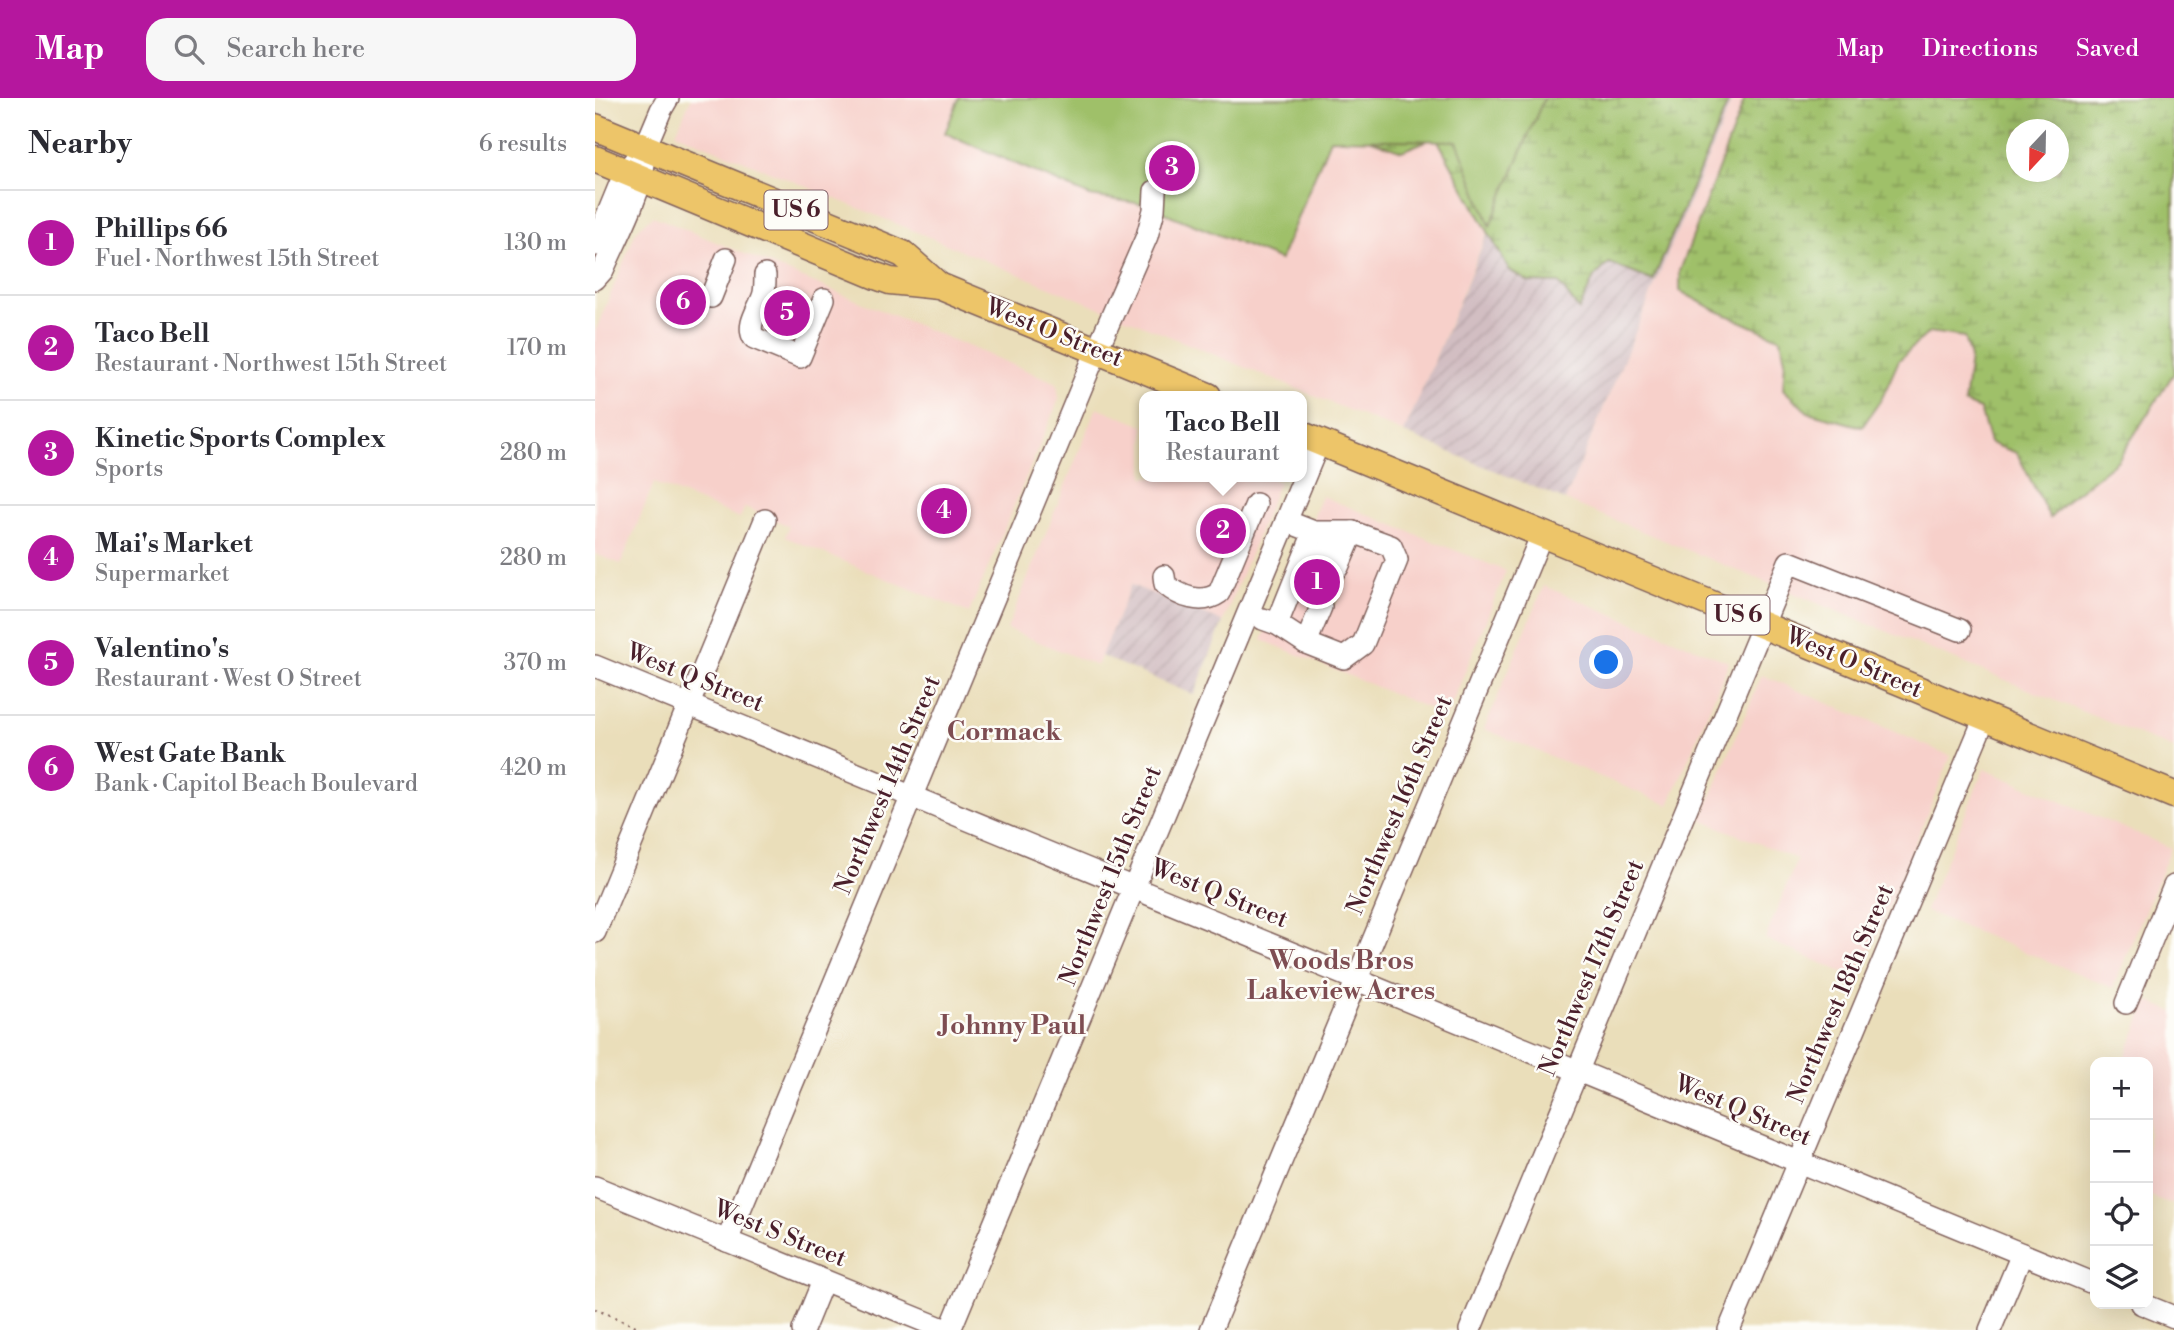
<!DOCTYPE html>
<html lang="en">
<head>
<meta charset="utf-8">
<style>
	:root { --surface:#fff; --page:#f7f7f7; --text:#2b2b33; --muted:#7c7c81; --line:#e1e1e2; --accent:#b5179e }
	body { margin:0; font-family:"Libre Bodoni",serif; background:var(--page); color:var(--text) }
	.controls { position:absolute; right:21px; bottom:21px; display:grid; overflow:hidden; border-radius:14px; box-shadow:0 7px 28px #0002 }
	.controls button { width:63px; height:63px; display:grid; place-items:center; padding:0; border:0; border-bottom:2px solid var(--line); background:var(--surface); color:var(--text); font:35px sans-serif }
	.compass { position:absolute; left:1411px; top:21px; width:63px; height:63px; border-radius:50%; background:var(--surface); box-shadow:0 7px 28px #0002; rotate:202deg }
	.you { position:absolute; left:1012px; top:565px; width:24px; height:24px; margin:-18px; border:5px solid #fff; border-radius:50%; background:#1a73e8; box-shadow:0 0 0 10px #1a73e833 }
	.badge { display:grid; place-items:center; width:46px; height:46px; border-radius:50%; background:var(--accent); color:#fff; font-size:23px; font-weight:700 }
	.pin { position:absolute; translate:-50% -50%; border:4px solid #fff; box-shadow:0 2px 7px #0006 }
	.popup { position:absolute; left:544px; top:293px; width:168px; height:91px; box-sizing:border-box; display:grid; place-content:center; border-radius:14px; background:var(--surface); filter:drop-shadow(0 2px 5px #0005); font-size:23px; white-space:nowrap; color:var(--muted) }
	.popup b { font-size:26px; color:var(--text) }
	.popup::after { content:''; position:absolute; left:50%; top:100%; margin-left:-14px; border:14px solid transparent; border-top-color:var(--surface) }
	.list { margin:0; padding:0; list-style:none }
	h2 { display:flex; justify-content:space-between; align-items:center; height:91px; margin:0; padding:0 28px; font-size:30px }
	h2 small { font-size:23px; font-weight:400; color:var(--muted) }
	.list li { display:grid; grid-template-columns:46px 1fr auto; gap:21px; align-items:center; box-sizing:border-box; height:105px; padding:0 28px; border-top:2px solid var(--line) }
	.list b { display:block; font-size:26px; white-space:nowrap }
	.list p { margin:0; font-size:23px; white-space:nowrap; color:var(--muted) }
	.list em { font-size:23px; font-style:normal; color:var(--muted) }
	.icon { flex:none; width:38px; height:38px; fill:none; stroke:currentColor; stroke-width:2; stroke-linecap:round; stroke-linejoin:round }
	.map { position:relative; flex:none; width:1579px; height:1232px; overflow:hidden }
	header { display:flex; align-items:center; gap:42px; box-sizing:border-box; height:98px; padding:0 35px; background:var(--accent); color:#fff }
	header strong { font-size:33px }
	nav { display:flex; gap:38px; margin-inline-start:auto; font-size:24px }
	.search { width:490px; height:63px; background:var(--page); display:flex; align-items:center; gap:18px; box-sizing:border-box; padding:0 24px; border-radius:21px; color:var(--muted); font-size:26px }
	main { display:flex }
	aside { flex:1; background:var(--surface) }
	.map>svg:first-child { display:block }
</style>
</head>
<body>
<header>
<strong>Map</strong>
<div class="search"><svg class="icon" aria-label="search" viewBox="0 0 24 24"><circle cx="10" cy="10" r="6"/><path d="M15 15l6 6"/></svg>Search here</div>
<nav><a>Map</a><a>Directions</a><a>Saved</a></nav>
</header>
<main>
<aside>
<h2>Nearby<small>6 results</small></h2>
<ul class="list">
<li><span class="badge">1</span><div><b>Phillips 66</b><p>Fuel · Northwest 15th Street</p></div><em>130 m</em></li>
<li><span class="badge">2</span><div><b>Taco Bell</b><p>Restaurant · Northwest 15th Street</p></div><em>170 m</em></li>
<li><span class="badge">3</span><div><b>Kinetic Sports Complex</b><p>Sports</p></div><em>280 m</em></li>
<li><span class="badge">4</span><div><b>Mai's Market</b><p>Supermarket</p></div><em>280 m</em></li>
<li><span class="badge">5</span><div><b>Valentino's</b><p>Restaurant · West O Street</p></div><em>370 m</em></li>
<li><span class="badge">6</span><div><b>West Gate Bank</b><p>Bank · Capitol Beach Boulevard</p></div><em>420 m</em></li>
</ul>
</aside>
<div class="map">
<svg width="1579" height="1232" viewBox="0 0 1579 1232">
	<defs>
		<pattern id="industrial-furrows" width="10" height="10" patternUnits="userSpaceOnUse" patternTransform="scale(1.75)"><rect width="10" height="10" fill="#d2bec2"/><path d="M-1 1l2-2M0 10L10 0M9 11l2-2" fill="none" stroke="#b6a3a7"/></pattern>
		<pattern id="wetland-marsh" width="20" height="14" patternUnits="userSpaceOnUse" patternTransform="scale(1.75)"><rect width="20" height="14" fill="#9fc069"/><path d="M1 5h8M5 5V1M11 12h8M15 12V8" fill="none" stroke="#849b57"/></pattern>
	</defs>
	<rect width="100%" height="100%" fill="#fdfcf7"/>
	<filter id="ink" filterUnits="userSpaceOnUse"><feTurbulence type="fractalNoise" baseFrequency=".0143" numOctaves="2"/><feDisplacementMap in="SourceGraphic" scale="14" xChannelSelector="R" yChannelSelector="G"/><feConvolveMatrix kernelMatrix="1 2 1 2 8 2 1 2 1" color-interpolation-filters="sRGB"/></filter>
	<filter id="wash" filterUnits="userSpaceOnUse"><feTurbulence type="fractalNoise" baseFrequency=".00686" numOctaves="4" result="noise"/><feDisplacementMap in="SourceGraphic" scale="28" xChannelSelector="R" yChannelSelector="G"/><feGaussianBlur stdDeviation="1.57" result="paint"/><feColorMatrix in="noise" values="0 0 0 0 0 0 0 0 0 0 0 0 0 0 0 0 0 1.4 0 .05"/><feComposite in="paint" operator="in"/></filter>
	<g filter="url(#wash)">
		<rect width="100%" height="100%" fill="#eadeba"/>
		<!-- built -->
		<g fill="#f7d0ca" fill-rule="evenodd">
			<path d="M 96,0 L 364,0 L 350,35 L 495,98 L 548,106 L 685,162 L 735,41 L 862,43 L 895,128 L 809,335 L 81,35 Z"/>
			<path d="M 1138,0 L 1579,0 L 1579,651 L 970,402 ZM 1422,32 L 1464,32 L 1464,74 L 1422,74 Z"/>
			<path d="M 58,118 L 462,285 L 464,301 L 374,515 L 190,439 L 194,428 L 150,409 L 145,420 L 59,385 L 26,466 L 0,456 L 0,234 L 42,131 Z"/>
			<path d="M 502,309 L 549,328 L 549,379 L 673,379 L 684,384 L 628,524 L 536,487 L 502,568 L 412,531 Z"/>
			<path d="M 727,398 L 911,473 L 852,618 L 667,542 Z"/>
			<path d="M 949,488 L 1134,564 L 1074,707 L 889,631 Z"/>
			<path d="M 1167,577 L 1356,658 L 1264,881 L 1170,841 L 1202,761 L 1106,722 Z"/>
			<path d="M 1389,671 L 1576,750 L 1518,890 L 1330,813 Z"/>
			<path d="M 1553,903 L 1579,914 L 1579,1107 L 1553,1097 L 1553,964 L 1528,964 Z"/>
		</g>
		<!-- industrial -->
		<g fill="url(#industrial-furrows)">
			<path d="M 949,0 L 1138,0 L 970,402 L 809,335 Z"/>
			<path d="M 536,487 L 628,524 L 599,597 L 506,558 Z"/>
		</g>
		<!-- wetland -->
		<g fill="url(#wetland-marsh)" stroke="#74704a" stroke-width="2" fill-rule="evenodd">
			<path d="M 743,0 L 1135,0 L 1058,183 L 1014,165 L 999,179 L 984,212 L 964,185 L 934,184 L 914,172 L 841,39 L 807,53 L 754,34 Z"/>
			<path d="M 1150,0 L 1579,0 L 1579,275 L 1523,362 L 1475,400 L 1455,420 L 1422,355 L 1395,345 L 1385,311 L 1369,305 L 1375,260 L 1369,239 L 1334,234 L 1304,262 L 1287,300 L 1267,329 L 1213,314 L 1188,291 L 1190,262 L 1186,241 L 1118,211 L 1085,193 L 1085,173 ZM 1422,32 L 1464,32 L 1464,74 L 1422,74 Z"/>
		</g>
		<!-- pitch -->
		<path fill="#9fc069" stroke="#74704a" stroke-width="2" d="M 364,0 L 949,0 L 895,128 L 862,43 L 735,41 L 685,162 L 548,106 L 495,98 L 350,35 Z"/>
	</g>
	<g filter="url(#ink)">
		<g fill="none" stroke-linecap="round" stroke-linejoin="round">
			<!-- minor-tunnel -->
			<g stroke="#cab89d" stroke-width="21" stroke-dasharray="21 10" stroke-linecap="butt">
				<path d="M 713,503 L 729,463"/>
				<path d="M 726,509 L 743,469"/>
			</g>
			<defs>
				<g id="minor">
					<path d="M 0,147 L 30,74 L 50,50 L 66,12 L 73,0"/>
					<path d="M 170,177 C 170,182 170,189 169,195 C 166,209 150,226 159,240 L 205,259 L 229,201"/>
					<path d="M 0,181 L 8,172 C 21,142 45,98 49,66"/>
					<path d="M 116,199 L 131,161"/>
					<path d="M 719,434 L 758,434 L 743,469"/>
					<path d="M 729,463 L 741,435"/>
					<path d="M 569,478 L 570,486 C 585,499 607,507 624,495 L 661,406"/>
					<path d="M 668,521 L 682,526 L 711,545 L 726,509"/>
					<path d="M 682,526 L 719,434 L 691,423"/>
					<path d="M 711,545 L 749,560 L 768,546 L 802,462 L 796,448 L 758,434"/>
					<path d="M 0,568 L 1500,1186"/>
					<path d="M 0,834 L 170,422"/>
					<path d="M 1531,905 L 1579,788"/>
					<path d="M 0,1089 L 351,1232"/>
					<path d="M 132,1143 L 502,252 L 552,138 L 559,112 L 560,93"/>
					<path d="M 1547,1206 L 1579,1219"/>
					<path d="M 208,1232 L 228,1183"/>
					<path d="M 355,1232 L 724,344"/>
					<path d="M 616,1232 L 947,436"/>
					<path d="M 875,1232 L 1194,464 L 1365,532"/>
					<path d="M 1134,1232 L 1390,619"/>
					<path d="M 1395,1232 L 1427,1156"/>
				</g>
				<g id="major">
					<path d="M 0,29 L 308,156 L 344,188"/>
					<path d="M 0,61 L 281,178 L 295,183 L 344,188 L 613,298"/>
					<path d="M 707,337 L 1579,697"/>
				</g>
			</defs>
			<!-- minor casing -->
			<use href="#minor" stroke="#82625d" stroke-width="24"/>
			<!-- major casing -->
			<use href="#major" stroke="#82625d" stroke-width="29"/>
			<!-- path -->
			<path stroke="#82625d" stroke-width="2.5" stroke-dasharray="2 5" stroke-linecap="butt" d="M 0,1211 L 50,1232"/>
			<!-- minor -->
			<use href="#minor" stroke="#fff" stroke-width="21"/>
			<!-- major -->
			<use href="#major" stroke="#edc569" stroke-width="26"/>
		</g>
	</g>
	<g text-anchor="middle" dominant-baseline="central" stroke-width="5" stroke-linejoin="round" paint-order="stroke">
		<!-- shield labels -->
		<g fill="#fdfcf7" stroke="#806168" stroke-width="2">
			<rect x="169.5" y="92.5" width="63" height="39" rx="5"/>
			<rect x="1111.5" y="497.5" width="63" height="39" rx="5"/>
		</g>
		<g font-size="23" font-weight="bold" fill="#4a1f2b">
			<text x="201" y="112">US 6</text>
			<text x="1143" y="517">US 6</text>
		</g>
		<!-- street labels -->
		<g font-size="24" fill="#4a1f2b" stroke="#fdfcf7">
			<text transform="translate(459 235) rotate(22)">West O Street</text>
			<text transform="translate(1259 565) rotate(23)">West O Street</text>
			<text transform="translate(100 580) rotate(22)">West Q Street</text>
			<text transform="translate(293 687) rotate(-67)">Northwest 14th Street</text>
			<text transform="translate(805 707) rotate(-67)">Northwest 16th Street</text>
			<text transform="translate(516 778) rotate(-68)">Northwest 15th Street</text>
			<text transform="translate(624 796) rotate(22)">West Q Street</text>
			<text transform="translate(997 870) rotate(-67)">Northwest 17th Street</text>
			<text transform="translate(1246 896) rotate(-67)">Northwest 18th Street</text>
			<text transform="translate(1148 1013) rotate(23)">West Q Street</text>
			<text transform="translate(185 1136) rotate(22)">West S Street</text>
		</g>
		<!-- neighbourhood labels -->
		<g font-size="26" font-weight="bold" fill="#7e4d52" stroke="#fdfcf7">
			<text x="409" y="634">Cormack</text>
			<text x="746" y="863">Woods Bros<tspan x="746" dy="30">Lakeview Acres</tspan></text>
			<text x="418" y="928">Johnny Paul</text>
		</g>
	</g>
</svg>
<div class="controls">
<button>+</button>
<button>−</button>
<button><svg class="icon" aria-label="locate" viewBox="0 0 24 24"><circle cx="12" cy="12" r="6"/><path d="M12 2v4M12 18v4M2 12h4M18 12h4"/></svg></button>
<button><svg class="icon" aria-label="layers" viewBox="0 0 24 24"><path d="M12 4l9 5-9 5-9-5zM3 14l9 5 9-5"/></svg></button>
</div>
<svg class="compass" viewBox="-18 -18 36 36"><path d="M0-13l5 13h-10z" fill="#e53935"/><path d="M0 13l5-13h-10z" fill="#7c7c81"/></svg>
<div class="you"></div>
<div class="pin badge" style="left:722px;top:484px">1</div>
<div class="pin badge" style="left:628px;top:433px">2</div>
<div class="popup"><b>Taco Bell</b>Restaurant</div>
<div class="pin badge" style="left:577px;top:70px">3</div>
<div class="pin badge" style="left:349px;top:413px">4</div>
<div class="pin badge" style="left:192px;top:215px">5</div>
<div class="pin badge" style="left:88px;top:204px">6</div>
</div>
</main>
</body>
</html>
